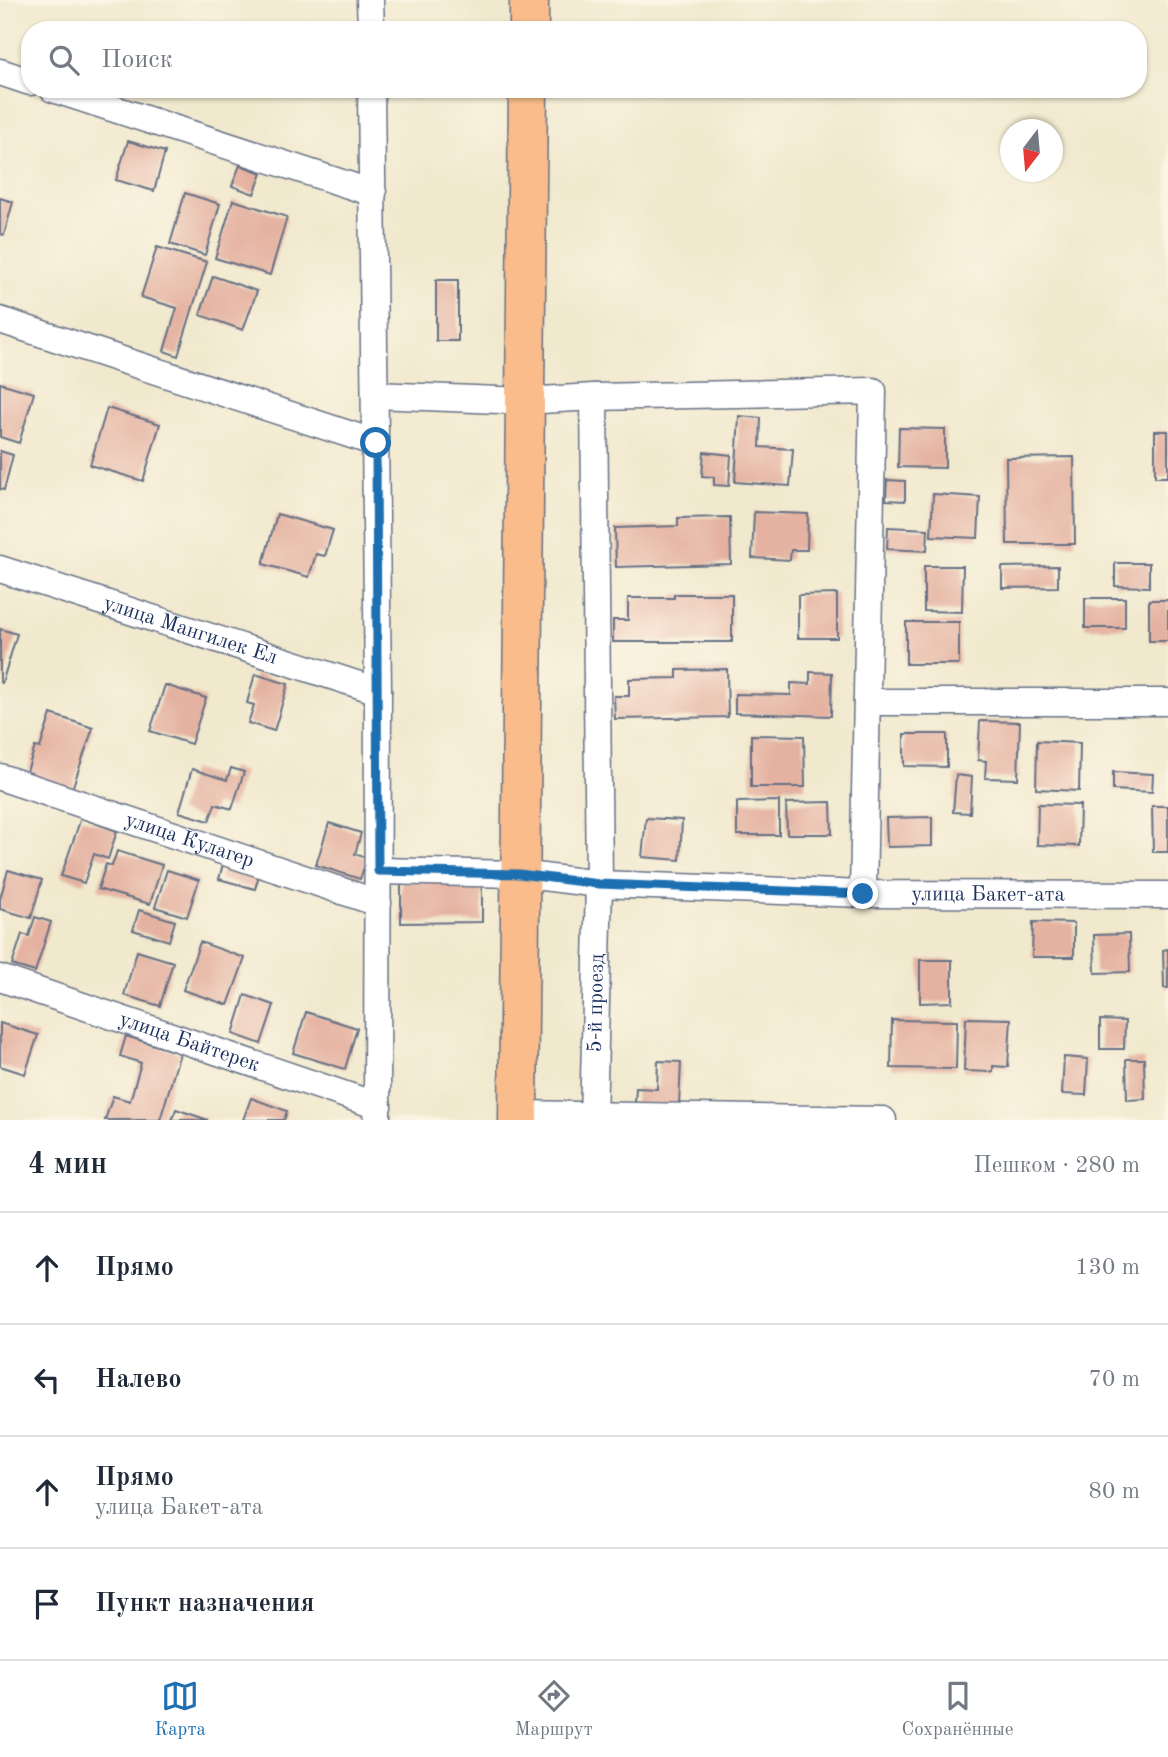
<!DOCTYPE html>
<html lang="ru">
<head>
<meta charset="utf-8">
<style>
	:root { --surface:#fff; --page:#f6f6f7; --text:#1f2937; --muted:#747a83; --line:#e0e1e3; --accent:#1f6fb2 }
	body { margin:0; font-family:"Old Standard TT",serif; background:var(--page); color:var(--text) }
	.compass { position:absolute; left:1000px; top:119px; width:63px; height:63px; border-radius:50%; background:var(--surface); box-shadow:0 2px 5px #0004; rotate:196deg }
	.stop { position:absolute; width:21px; height:21px; margin:-16px; border:5px solid #1f6fb2; border-radius:50%; background:#fff }
	.stop.end { background:#1f6fb2; border-color:#fff; box-shadow:0 2px 7px #0008 }
	.list { margin:0; padding:0; list-style:none }
	h2 { display:flex; justify-content:space-between; align-items:center; height:91px; margin:0; padding:0 28px; font-size:30px }
	h2 small { font-size:23px; font-weight:400; color:var(--muted) }
	.list li { display:grid; grid-template-columns:46px 1fr auto; gap:21px; align-items:center; box-sizing:border-box; height:112px; padding:0 28px; border-top:2px solid var(--line) }
	.list b { display:block; font-size:26px; white-space:nowrap }
	.list p { margin:0; font-size:23px; white-space:nowrap; color:var(--muted) }
	.list em { font-size:23px; font-style:normal; color:var(--muted) }
	.icon { flex:none; width:38px; height:38px; fill:none; stroke:currentColor; stroke-width:2; stroke-linecap:round; stroke-linejoin:round }
	.map { position:relative; flex:none; width:1168px; height:1120px; overflow:hidden }
	.search { position:absolute; background:var(--surface); box-shadow:0 2px 5px #0004; left:21px; right:21px; top:21px; height:77px; display:flex; align-items:center; gap:18px; box-sizing:border-box; padding:0 24px; border-radius:28px; color:var(--muted); font-size:26px }
	.sheet { height:539px; background:var(--surface) }
	nav { display:flex; justify-content:space-around; align-items:center; box-sizing:border-box; height:98px; border-top:2px solid var(--line); background:var(--surface); font-size:19px; color:var(--muted) }
	nav a { display:grid; justify-items:center; gap:4px }
	nav .on { color:var(--accent) }
	.map>svg:first-child { display:block }
</style>
</head>
<body>
<div class="map">
<svg width="1168" height="1120" viewBox="0 0 1168 1120">
	<rect width="100%" height="100%" fill="#fcf5e5"/>
	<filter id="ink" filterUnits="userSpaceOnUse"><feTurbulence type="fractalNoise" baseFrequency=".0143" numOctaves="2"/><feDisplacementMap in="SourceGraphic" scale="14" xChannelSelector="R" yChannelSelector="G"/><feConvolveMatrix kernelMatrix="1 2 1 2 8 2 1 2 1" color-interpolation-filters="sRGB"/></filter>
	<filter id="wash" filterUnits="userSpaceOnUse"><feTurbulence type="fractalNoise" baseFrequency=".00686" numOctaves="4" result="noise"/><feDisplacementMap in="SourceGraphic" scale="28" xChannelSelector="R" yChannelSelector="G"/><feGaussianBlur stdDeviation="1.57" result="paint"/><feColorMatrix in="noise" values="0 0 0 0 0 0 0 0 0 0 0 0 0 0 0 0 0 1.4 0 .05"/><feComposite in="paint" operator="in"/></filter>
	<g filter="url(#wash)">
		<rect width="100%" height="100%" fill="#f1e9ce"/>
		<g id="blocks">
			<!-- building -->
			<g fill="#e5b2a1">
				<path d="M 128,141 L 165,152 L 154,191 L 116,180 Z"/>
				<path d="M 240,165 L 262,173 L 254,194 L 232,186 Z"/>
				<path d="M 185,193 L 220,204 L 205,255 L 170,244 Z"/>
				<path d="M 0,198 L 13,202 L 4,235 L 0,234 Z"/>
				<path d="M 233,200 L 287,217 L 270,275 L 215,258 Z"/>
				<path d="M 157,247 L 207,262 L 178,356 L 164,351 L 177,308 L 141,297 Z"/>
				<path d="M 213,276 L 257,291 L 243,330 L 200,315 Z"/>
				<rect x="436" y="280" width="22" height="61"/>
				<path d="M 0,383 L 34,393 L 19,443 L 0,437 Z"/>
				<path d="M 107,408 L 160,424 L 143,481 L 90,465 Z"/>
				<path d="M 739,416 L 761,418 L 760,447 L 793,449 L 790,486 L 735,482 Z"/>
				<path d="M 899,428 L 945,429 L 945,468 L 898,467 Z"/>
				<rect x="1155" y="431" width="13" height="46"/>
				<path d="M 0,451 L 13,455 L 4,490 L 0,489 Z"/>
				<path d="M 704,452 L 731,455 L 729,486 L 714,485 L 714,477 L 702,476 Z"/>
				<path d="M 1074,457 L 1075,544 L 1007,544 L 1006,458 Z"/>
				<path d="M 887,480 L 905,481 L 905,501 L 886,500 Z"/>
				<path d="M 933,494 L 980,497 L 978,538 L 931,536 Z"/>
				<path d="M 754,512 L 808,514 L 807,550 L 791,550 L 790,560 L 752,558 Z"/>
				<path d="M 277,514 L 333,530 L 325,556 L 316,554 L 309,577 L 263,564 Z"/>
				<path d="M 730,517 L 731,564 L 616,567 L 615,528 L 678,526 L 678,518 Z"/>
				<path d="M 888,527 L 928,529 L 927,551 L 887,549 Z"/>
				<path d="M 1115,563 L 1149,563 L 1149,587 L 1115,586 Z"/>
				<path d="M 924,566 L 963,566 L 962,612 L 924,611 Z"/>
				<path d="M 1058,566 L 1058,587 L 1002,588 L 1002,567 Z"/>
				<path d="M 674,594 L 732,594 L 732,642 L 613,642 L 613,620 L 628,620 L 628,598 L 674,598 Z"/>
				<path d="M 837,594 L 837,638 L 798,638 L 798,595 Z"/>
				<rect x="1085" y="598" width="40" height="30"/>
				<rect x="1149" y="600" width="19" height="41"/>
				<rect x="906" y="622" width="53" height="42"/>
				<path d="M 0,629 L 17,634 L 2,683 L 0,682 Z"/>
				<path d="M 727,669 L 728,717 L 615,719 L 614,696 L 629,696 L 629,679 L 677,678 L 677,670 Z"/>
				<path d="M 810,672 L 832,673 L 831,716 L 735,713 L 735,694 L 791,695 L 791,683 L 810,684 Z"/>
				<path d="M 255,674 L 288,684 L 274,731 L 248,723 L 254,705 L 247,703 Z"/>
				<path d="M 165,685 L 206,698 L 191,744 L 150,731 Z"/>
				<path d="M 51,714 L 93,728 L 72,789 L 26,774 L 35,747 L 40,748 Z"/>
				<path d="M 980,721 L 1020,722 L 1018,779 L 985,778 L 986,761 L 978,760 Z"/>
				<path d="M 904,734 L 947,734 L 947,767 L 904,766 Z"/>
				<path d="M 751,735 L 804,736 L 805,787 L 751,787 Z"/>
				<path d="M 1037,741 L 1080,743 L 1079,791 L 1036,789 Z"/>
				<path d="M 231,768 L 244,772 L 232,809 L 215,804 L 209,821 L 179,812 L 192,769 L 227,780 Z"/>
				<path d="M 1113,772 L 1153,774 L 1152,792 L 1113,790 Z"/>
				<path d="M 956,775 L 972,777 L 970,813 L 953,812 Z"/>
				<path d="M 779,801 L 779,835 L 737,835 L 737,802 Z"/>
				<path d="M 831,802 L 832,834 L 787,834 L 786,803 Z"/>
				<path d="M 1038,804 L 1080,805 L 1079,846 L 1037,845 Z"/>
				<path d="M 1152,806 L 1168,806 L 1168,852 L 1153,852 Z"/>
				<path d="M 932,817 L 932,846 L 887,847 L 886,818 Z"/>
				<path d="M 81,818 L 117,831 L 108,859 L 94,854 L 84,883 L 61,876 Z"/>
				<path d="M 646,818 L 682,820 L 680,860 L 642,857 Z"/>
				<path d="M 329,823 L 361,833 L 355,854 L 367,858 L 360,879 L 316,865 Z"/>
				<path d="M 117,851 L 162,865 L 150,904 L 98,889 L 106,864 L 112,866 Z"/>
				<path d="M 223,864 L 259,875 L 255,889 L 219,879 Z"/>
				<path d="M 8,870 L 42,880 L 31,918 L 0,909 L 0,899 Z"/>
				<path d="M 167,870 L 199,880 L 187,917 L 155,907 Z"/>
				<path d="M 482,881 L 482,922 L 401,923 L 401,882 Z"/>
				<path d="M 139,910 L 175,921 L 169,941 L 133,930 Z"/>
				<path d="M 35,917 L 51,922 L 35,972 L 12,965 L 22,934 L 29,936 Z"/>
				<path d="M 1033,922 L 1074,923 L 1074,957 L 1032,957 Z"/>
				<path d="M 1129,934 L 1130,972 L 1095,973 L 1094,935 Z"/>
				<path d="M 200,942 L 245,958 L 228,1005 L 183,990 Z"/>
				<path d="M 1168,949 L 1168,988 L 1164,988 L 1163,950 Z"/>
				<path d="M 137,951 L 173,962 L 160,1006 L 124,995 Z"/>
				<path d="M 920,960 L 952,960 L 952,1002 L 920,1003 Z"/>
				<path d="M 245,995 L 274,1005 L 261,1044 L 233,1034 Z"/>
				<path d="M 306,1012 L 357,1028 L 345,1069 L 293,1053 Z"/>
				<path d="M 966,1018 L 1011,1019 L 1008,1067 L 993,1066 L 993,1072 L 964,1071 Z"/>
				<path d="M 892,1020 L 957,1021 L 956,1069 L 891,1068 Z"/>
				<path d="M 1100,1020 L 1125,1021 L 1124,1049 L 1100,1049 Z"/>
				<path d="M 0,1023 L 38,1035 L 25,1074 L 0,1066 Z"/>
				<path d="M 126,1036 L 180,1053 L 160,1120 L 105,1120 L 113,1096 L 130,1101 L 141,1063 L 120,1056 Z"/>
				<path d="M 1064,1057 L 1088,1059 L 1086,1095 L 1062,1094 Z"/>
				<path d="M 1126,1059 L 1144,1059 L 1145,1099 L 1127,1100 Z"/>
				<path d="M 658,1061 L 681,1062 L 679,1105 L 635,1103 L 636,1088 L 657,1089 Z"/>
				<path d="M 251,1098 L 287,1111 L 284,1120 L 243,1120 Z"/>
				<path d="M 176,1109 L 208,1120 L 172,1120 Z"/>
			</g>
		</g>
	</g>
	<g filter="url(#ink)">
		<use href="#blocks" fill-opacity="0" stroke="#667085" stroke-width="2"/>
		<g fill="none" stroke-linecap="round" stroke-linejoin="round">
			<defs>
				<g id="street">
					<path d="M 370,0 L 371,30"/>
					<path d="M 0,72 L 30,82"/>
					<path d="M 53,89 L 373,193"/>
					<path d="M 371,89 L 378,691 L 377,1120"/>
					<path d="M 0,320 L 376,443"/>
					<path d="M 375,395 L 523,401 L 594,397"/>
					<path id="s1" d="M 0,569 L 378,691"/>
					<path d="M 867,702 L 1168,702"/>
					<path id="s2" d="M 0,777 L 378,903"/>
					<path id="s3" d="M 378,871 L 519,874 L 599,884 L 863,894 L 1168,895"/>
					<path id="s4" d="M 0,978 L 378,1106"/>
					<path d="M 518,1114 L 883,1120"/>
					<path id="s5" d="M 593,1120 L 599,884 L 594,397 L 873,391 L 863,894"/>
				</g>
				<g id="primary">
					<path d="M 529,30 L 529,0"/>
					<path d="M 518,1120 L 528,89"/>
				</g>
			</defs>
			<!-- street casing -->
			<use href="#street" stroke="#667085" stroke-width="29"/>
			<!-- primary casing -->
			<use href="#primary" stroke="#667085" stroke-width="41"/>
			<!-- street -->
			<use href="#street" stroke="#fff" stroke-width="26"/>
			<!-- primary -->
			<use href="#primary" stroke="#f9bc8a" stroke-width="38"/>
		</g>
	</g>
	<g fill="none" stroke-linecap="round" stroke-linejoin="round" filter="url(#ink)">
		<!-- route -->
		<path stroke="#1f6fb2" stroke-width="9" d="M 376,443 L 378,871 L 519,874 L 599,884 L 863,894"/>
	</g>
	<g text-anchor="middle" dominant-baseline="central" stroke-width="5" stroke-linejoin="round" paint-order="stroke">
		<!-- street labels -->
		<g font-size="21" fill="#1b2f5e" stroke="#fcf5e5">
			<text stroke="none"><textPath href="#s1" startOffset="200">улица Мангилек Ел</textPath></text>
			<text stroke="none"><textPath href="#s2" startOffset="200">улица Кулагер</textPath></text>
			<text stroke="none"><textPath href="#s3" startOffset="611">улица Бакет-ата</textPath></text>
			<text stroke="none"><textPath href="#s5" startOffset="117">5-й проезд</textPath></text>
			<text stroke="none"><textPath href="#s4" startOffset="200">улица Байтерек</textPath></text>
		</g>
	</g>
</svg>
<svg class="compass" viewBox="-18 -18 36 36"><path d="M0-13l5 13h-10z" fill="#e53935"/><path d="M0 13l5-13h-10z" fill="#747a83"/></svg>
<div class="stop" style="left:376px;top:443px"></div>
<div class="stop end" style="left:863px;top:894px"></div>
<div class="search"><svg class="icon" aria-label="search" viewBox="0 0 24 24"><circle cx="10" cy="10" r="6"/><path d="M15 15l6 6"/></svg>Поиск</div>
</div>
<section class="sheet">
<h2>4 мин<small>Пешком · 280 m</small></h2>
<ul class="list">
<li><svg class="icon" aria-label="ahead" viewBox="0 0 24 24"><path d="M12 20V5M6 11l6-6 6 6"/></svg><div><b>Прямо</b></div><em>130 m</em></li>
<li><svg class="icon" aria-label="left" viewBox="0 0 24 24"><path d="M17 20v-9H6M10 6l-5 5 5 5"/></svg><div><b>Налево</b></div><em>70 m</em></li>
<li><svg class="icon" aria-label="ahead" viewBox="0 0 24 24"><path d="M12 20V5M6 11l6-6 6 6"/></svg><div><b>Прямо</b><p>улица Бакет-ата</p></div><em>80 m</em></li>
<li><svg class="icon" aria-label="arrive" viewBox="0 0 24 24"><path d="M6 21V4h12l-3 4 3 4H6"/></svg><div><b>Пункт назначения</b></div></li>
</ul>
</section>
<nav>
<a class="on"><svg class="icon" aria-label="map" viewBox="0 0 24 24"><path d="M3 6l6-2 6 2 6-2v14l-6 2-6-2-6 2zM9 4v14M15 6v14"/></svg>Карта</a>
<a><svg class="icon" aria-label="directions" viewBox="0 0 24 24"><path d="M12 3l9 9-9 9-9-9zM9 14v-3h6M13 9l2 2-2 2"/></svg>Маршрут</a>
<a><svg class="icon" aria-label="saved" viewBox="0 0 24 24"><path d="M7 4h10v16l-5-4-5 4z"/></svg>Сохранённые</a>
</nav>
</body>
</html>
